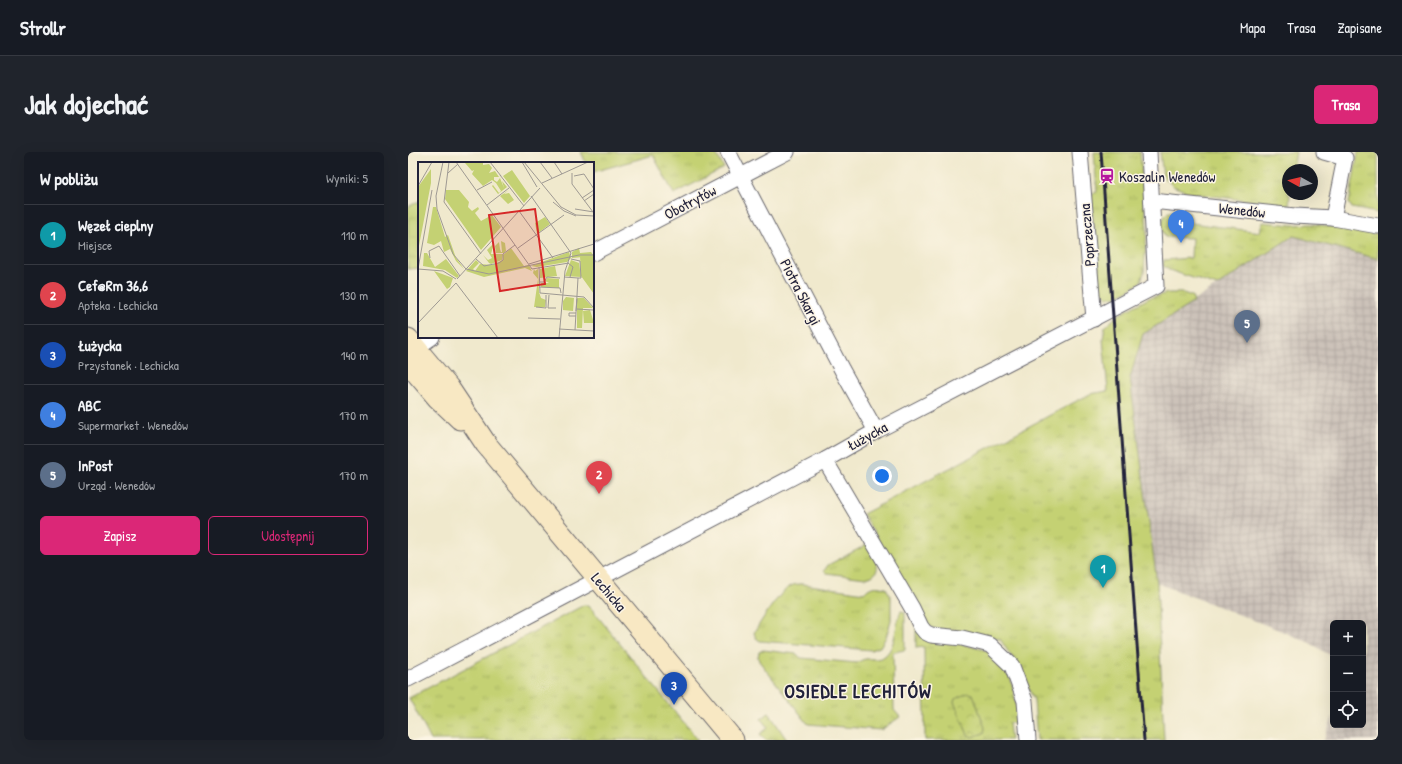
<!DOCTYPE html>
<html lang="pl">
<head>
<meta charset="utf-8">
<style>
	:root { --surface:#171b24; --page:#20242c; --text:#f1f3f6; --muted:#9ea1a6; --line:#363941; --accent:#db2777 }
	body { margin:0; font-family:"Patrick Hand",sans-serif; background:var(--page); color:var(--text) }
	.controls { position:absolute; right:12px; bottom:12px; display:grid; overflow:hidden; border-radius:6px; box-shadow:0 4px 16px #0002 }
	.controls button { width:36px; height:36px; display:grid; place-items:center; padding:0; border:0; border-bottom:1px solid var(--line); background:var(--surface); color:var(--text); font:20px sans-serif }
	.compass { position:absolute; left:874px; top:12px; width:36px; height:36px; border-radius:50%; background:var(--surface); box-shadow:0 4px 16px #0002; rotate:278deg }
	.you { position:absolute; left:474px; top:324px; width:14px; height:14px; margin:-10px; border:3px solid #fff; border-radius:50%; background:#1a73e8; box-shadow:0 0 0 6px #1a73e833 }
	.badge { display:grid; place-items:center; width:26px; height:26px; border-radius:50%; background:var(--accent); color:#fff; font-size:13px; font-weight:700 }
	.pin { position:absolute; translate:-50% -33px; filter:drop-shadow(0 1px 2px #0008) }
	.pin::after { content:''; position:absolute; top:21px; width:14px; height:12px; background:inherit; clip-path:polygon(0 0,100% 0,50% 100%) }
	.list { margin:0; padding:0; list-style:none }
	h2 { display:flex; justify-content:space-between; align-items:center; height:52px; margin:0; padding:0 16px; font-size:17px }
	h2 small { font-size:13px; font-weight:400; color:var(--muted) }
	.list li { display:grid; grid-template-columns:26px 1fr auto; gap:12px; align-items:center; box-sizing:border-box; height:60px; padding:0 16px; border-top:1px solid var(--line) }
	.list b { display:block; font-size:15px; white-space:nowrap }
	.list p { margin:0; font-size:13px; white-space:nowrap; color:var(--muted) }
	.list em { font-size:13px; font-style:normal; color:var(--muted) }
	.actions { display:flex; gap:8px; padding:12px 16px }
	.actions a { flex:1; padding:9px 0; border:1px solid var(--accent); border-radius:6px; text-align:center; font-size:14px; color:var(--accent) }
	.actions .main { background:var(--accent); color:#fff }
	.icon { flex:none; width:22px; height:22px; fill:none; stroke:currentColor; stroke-width:2; stroke-linecap:round; stroke-linejoin:round }
	.map { position:relative; flex:none; width:970px; height:588px; overflow:hidden; border-radius:6px }
	header { display:flex; align-items:center; gap:24px; box-sizing:border-box; height:56px; padding:0 20px; background:var(--surface); border-bottom:1px solid var(--line) }
	header strong { font-size:19px }
	nav { display:flex; gap:22px; margin-inline-start:auto; font-size:14px }
	.intro { display:flex; align-items:center; justify-content:space-between; box-sizing:border-box; height:96px; padding:0 24px }
	h1 { margin:0; font-size:28px }
	.button { padding:10px 18px; border-radius:6px; background:var(--accent); color:#fff; font-size:14px; font-weight:700 }
	main { display:flex; gap:24px; padding:0 24px }
	aside { flex:1; background:var(--surface); border-radius:6px; box-shadow:0 4px 16px #0002 }
	.map>svg:first-child { display:block }
</style>
</head>
<body>
<header>
<strong>Strollr</strong>
<nav><a>Mapa</a><a>Trasa</a><a>Zapisane</a></nav>
</header>
<div class="intro"><h1>Jak dojechać</h1><a class="button">Trasa</a></div>
<main>
<aside>
<h2>W pobliżu<small>Wyniki: 5</small></h2>
<ul class="list">
<li><span class="badge" style="background:#0f9aa8">1</span><div><b>Węzeł cieplny</b><p>Miejsce</p></div><em>110 m</em></li>
<li><span class="badge" style="background:#e0444e">2</span><div><b>Cef@Rm 36,6</b><p>Apteka · Lechicka</p></div><em>130 m</em></li>
<li><span class="badge" style="background:#1a4fb4">3</span><div><b>Łużycka</b><p>Przystanek · Lechicka</p></div><em>140 m</em></li>
<li><span class="badge" style="background:#3f7fe0">4</span><div><b>ABC</b><p>Supermarket · Wenedów</p></div><em>170 m</em></li>
<li><span class="badge" style="background:#5c6f8a">5</span><div><b>InPost</b><p>Urząd · Wenedów</p></div><em>170 m</em></li>
</ul>
<div class="actions"><a class="main">Zapisz</a><a>Udostępnij</a></div>
</aside>
<div class="map">
<svg width="970" height="588" viewBox="0 0 970 588">
	<defs>
		<pattern id="industrial-grid" width="8" height="8" patternUnits="userSpaceOnUse"><rect width="8" height="8" fill="#ccc2b9"/><path d="M0 4h8M4 0v8" fill="none" stroke="#afa6a0"/></pattern>
		<pattern id="grass-tufts" width="24" height="20" patternUnits="userSpaceOnUse"><rect width="24" height="20" fill="#c4d173"/><path d="M3 7l-1-3M5 7V3M7 7l1-3M15 17l-1-3M17 17v-4M19 17l1-3" fill="none" stroke="#a8b364"/></pattern>
		<pattern id="park-crowns" width="20" height="18" patternUnits="userSpaceOnUse"><rect width="20" height="18" fill="#c4d173"/><path d="M2 6a3 3 0 1 1 6 0M12 15a3 3 0 1 1 6 0" fill="none" stroke="#a8b364"/></pattern>
	</defs>
	<rect width="100%" height="100%" fill="#fcf5e5"/>
	<filter id="ink" filterUnits="userSpaceOnUse"><feTurbulence type="fractalNoise" baseFrequency=".025" numOctaves="2"/><feDisplacementMap in="SourceGraphic" scale="8" xChannelSelector="R" yChannelSelector="G"/><feConvolveMatrix kernelMatrix="1 2 1 2 8 2 1 2 1" color-interpolation-filters="sRGB"/></filter>
	<filter id="wash" filterUnits="userSpaceOnUse"><feTurbulence type="fractalNoise" baseFrequency=".012" numOctaves="4" result="noise"/><feDisplacementMap in="SourceGraphic" scale="16" xChannelSelector="R" yChannelSelector="G"/><feGaussianBlur stdDeviation="0.9" result="paint"/><feColorMatrix in="noise" values="0 0 0 0 0 0 0 0 0 0 0 0 0 0 0 0 0 1.4 0 .05"/><feComposite in="paint" operator="in"/></filter>
	<g filter="url(#wash)">
		<rect width="100%" height="100%" fill="#f0e9cd"/>
		<!-- industrial -->
		<path fill="url(#industrial-grid)" d="M 885,84 L 970,107 L 970,588 L 916,588 L 925,564 L 925,573 L 955,573 L 955,471 L 925,471 L 925,505 L 902,491 L 871,478 L 749,431 L 722,226 L 735,182 Z"/>
		<!-- grass -->
		<g fill="url(#grass-tufts)" stroke="#737a57">
			<path d="M 173,0 L 307,0 L 316,16 L 266,42 L 245,3 L 185,20 L 185,11 L 178,11 Z"/>
			<path d="M 686,0 L 732,0 L 739,77 L 736,120 L 733,129 L 729,133 L 710,144 L 700,146 L 695,141 L 691,133 L 683,42 L 689,40 Z"/>
			<path d="M 752,0 L 888,0 L 885,18 L 880,18 L 880,42 L 882,42 L 881,54 L 782,41 L 765,34 L 755,23 Z"/>
			<path d="M 950,0 L 970,0 L 970,61 L 944,56 L 941,51 Z"/>
			<path d="M 11,49 L 11,116 L 0,117 L 0,55 Z"/>
			<path d="M 760,60 L 781,61 L 783,71 L 852,80 L 854,70 L 885,73 L 903,72 L 938,76 L 970,82 L 970,107 L 885,84 L 809,134 L 761,118 L 755,114 L 756,108 L 783,106 L 784,86 L 757,85 C 752,73 752,70 760,60 Z"/>
			<path d="M 760,141 L 775,141 L 784,144 L 786,150 L 735,182 L 722,226 L 749,431 L 756,588 L 629,588 L 626,548 L 612,518 L 592,487 L 576,485 L 546,483 L 521,475 L 455,362 L 682,242 L 700,239 L 695,187 L 697,175 L 710,163 L 741,146 Z"/>
			<path d="M 460,392 C 466,404 478,422 458,426 L 418,421 L 416,419 L 420,413 Z"/>
			<path d="M 395,432 L 456,441 C 463,433 468,434 478,436 L 483,445 L 483,468 L 478,485 L 472,495 L 463,498 L 352,489 L 348,486 L 346,481 C 353,469 371,440 383,434 C 386,432 391,432 395,432 Z"/>
			<path d="M 176,453 L 182,455 L 290,588 L 23,588 L 1,546 Z"/>
			<path d="M 493,459 L 497,460 L 497,498 L 485,500 L 486,558 L 492,565 L 473,578 L 400,572 L 351,509 L 350,505 L 351,500 L 355,498 L 389,502 L 393,506 L 449,511 C 459,503 465,510 475,505 C 488,498 487,472 493,459 Z"/>
			<path d="M 508,476 L 557,493 L 581,499 L 594,513 L 603,528 L 612,570 L 601,571 L 603,588 L 517,588 L 516,495 L 508,496 Z"/>
			<path d="M 361,561 L 379,588 L 357,588 L 352,582 L 360,576 L 353,567 Z"/>
		</g>
		<!-- park -->
		<path fill="url(#park-crowns)" stroke="#737a57" d="M 560,541 L 565,542 L 577,576 L 576,581 L 564,585 L 560,583 L 546,550 L 547,547 Z"/>
	</g>
	<g filter="url(#ink)">
		<g fill="none" stroke-linecap="round" stroke-linejoin="round">
			<defs>
				<g id="street">
					<path d="M 320,0 L 434,218 L 468,279"/>
					<path d="M 672,0 L 686,167"/>
					<path d="M 916,0 L 937,6 L 925,66"/>
					<path d="M 744,49 L 887,64 L 925,66 L 970,74"/>
					<path d="M 185,101 L 379,0"/>
					<path d="M 1,201 L 24,185"/>
					<path d="M 417,308 L 504,456 L 513,475 L 517,480 L 523,483 L 554,486 L 582,493 L 604,514 L 617,549 L 620,588"/>
					<path d="M 0,527 L 417,308 L 468,279 L 748,134 L 741,0"/>
				</g>
				<g id="secondary">
					<path d="M 0,187 L 40,235 L 78,292 L 325,588"/>
					<path d="M 0,211 L 30,246 L 52,267"/>
				</g>
			</defs>
			<!-- street casing -->
			<use href="#street" stroke="#6a686e" stroke-width="17"/>
			<!-- secondary casing -->
			<use href="#secondary" stroke="#6a686e" stroke-width="23"/>
			<!-- street -->
			<use href="#street" stroke="#fff" stroke-width="15"/>
			<!-- secondary -->
			<use href="#secondary" stroke="#f8e8c3" stroke-width="21"/>
			<!-- rail -->
			<path stroke="#22223b" stroke-width="3" d="M 693,0 L 736,588"/>
		</g>
	</g>
	<!-- icons -->
	<defs>
		<symbol id="station-bare" viewBox="-9 -9 18 18"><path d="M-3-6H3Q5-6 5-4V2Q5 4 3 4L4.5 6H3L1.5 4h-3L-3 6H-4.5L-3 4Q-5 4-5 2V-4Q-5-6-3-6ZM-3.5-4v3h7v-3ZM-3.5 1v1.5H-2V1ZM2 1v1.5H3.5V1Z" fill="#b5179e" stroke="#fcf5e5" stroke-width="2.5" paint-order="stroke"/></symbol>
	</defs>
	<g fill-rule="evenodd">
		<use href="#station-bare" x="688" y="13" width="22" height="22"/>
	</g>
	<g text-anchor="middle" dominant-baseline="central" stroke-width="3" stroke-linejoin="round" paint-order="stroke">
		<!-- poi labels -->
		<g font-size="15" fill="#22223b" stroke="#fcf5e5" text-anchor="start">
			<text x="711" y="24">Koszalin Wenedów</text>
		</g>
		<!-- street labels -->
		<g font-size="15" fill="#22223b" stroke="#fcf5e5">
			<text transform="translate(282 50) rotate(-28)">Obotrytów</text>
			<text transform="translate(834 58) rotate(6)">Wenedów</text>
			<text transform="translate(679 83) rotate(-95)">Poprzeczna</text>
			<text transform="translate(393 140) rotate(63)">Piotra Skargi</text>
			<text transform="translate(459 284) rotate(-29)">Łużycka</text>
			<text transform="translate(201 440) rotate(50)">Lechicka</text>
		</g>
		<!-- district labels -->
		<g font-size="19" font-weight="bold" letter-spacing="1" fill="#22223b" stroke="#fcf5e5">
			<text x="450" y="539">OSIEDLE LECHITÓW</text>
		</g>
	</g>
	<!-- overview -->
	<g transform="translate(10 10)">
		<rect width="176" height="176" fill="#f0e9cd"/>
		<path d="M 65,0 L 65,3 L 71,2 L 74,6 L 71,11 L 77,9 L 81,15 L 76,15 L 76,18 L 79,20 L 82,16 L 86,26 L 84,19 L 89,25 L 80,32 L 74,24 L 75,23 L 81,31 L 83,29 L 78,21 L 74,18 L 65,24 L 54,12 L 56,8 L 54,9 L 47,1 ZM 50,21 L 41,28 L 51,40 L 50,45 L 54,49 L 60,45 L 61,47 L 57,51 L 63,59 L 74,53 L 83,65 L 63,88 L 27,37 L 28,28 L 41,28 ZM 91,28 L 86,32 L 91,31 L 96,38 L 90,42 L 82,34 ZM 15,45 L 18,45 L 27,75 L 30,73 L 38,96 L 46,107 L 38,99 L 32,87 L 26,90 L 23,79 L 16,83 L 9,81 ZM 127,55 L 132,62 L 119,72 L 117,61 ZM 83,79 L 87,81 L 88,89 L 86,91 L 78,91 L 77,84 L 81,80 L 82,87 L 83,90 L 84,90 ZM 76,81 L 73,92 L 85,92 L 84,98 L 73,102 L 71,101 L 65,93 L 70,98 L 74,96 L 69,88 ZM 93,86 L 106,104 L 111,103 L 114,109 L 107,106 L 66,115 L 48,109 L 58,98 L 61,101 L 55,107 L 57,109 L 62,102 L 74,103 L 85,98 L 85,93 ZM 161,86 L 162,91 L 173,90 L 176,94 L 154,96 L 154,90 ZM 151,90 L 153,96 L 149,100 L 119,105 L 113,104 ZM 6,91 L 9,91 L 17,105 L 28,97 L 41,114 L 39,116 L 27,108 L 5,104 ZM 153,98 L 161,101 L 163,115 L 147,114 ZM 137,104 L 139,114 L 122,116 L 122,107 ZM 116,107 L 117,109 L 120,107 L 121,130 L 123,136 L 128,138 L 127,145 L 116,145 L 120,117 L 115,111 ZM 16,109 L 35,116 L 32,125 L 29,127 ZM 129,116 L 141,117 L 141,126 L 123,125 L 123,121 L 131,121 L 127,119 ZM 148,135 L 156,136 L 155,149 L 145,148 L 145,139 ZM 159,136 L 166,136 L 175,146 L 165,146 L 164,166 L 159,166 ZM 172,148 L 176,161 L 166,161 L 165,149 Z" fill="#c4d173"/>
		<path d="M 13,7 L 13,21 L 0,89 L 0,25 ZM 94,8 L 112,34 L 106,41 L 85,14 ZM 162,94 L 176,94 L 176,132 L 163,114 Z" fill="#c4d173"/>
		<path fill="none" stroke="#9e9993" stroke-width="1" d="M 25,0 L 18,34 L 19,47 L 35,92 L 48,107 L 71,112 L 161,93 L 176,93M 31,0 L 26,40 L 63,92M 38,0 L 114,107 L 151,101M 72,0 L 83,14M 104,0 L 119,25M 106,0 L 143,45 L 158,53 L 176,54M 122,0 L 134,16M 136,0 L 144,12M 30,11 L 40,2M 154,11 L 154,22 L 175,50M 82,13 L 106,44M 156,14 L 166,12 L 176,27M 124,21 L 170,0M 0,24 L 14,0M 59,28 L 74,20M 113,34 L 153,91 L 147,109 L 141,176M 164,36 L 176,28M 166,39 L 176,32M 135,40 L 146,49 L 158,54M 69,43 L 91,26M 157,47 L 176,50M 101,49 L 135,96M 100,86 L 146,53M 12,96 L 11,89 L 21,84 L 42,114M 58,97 L 66,104 L 81,101 L 85,98 L 85,92 L 97,83M 153,97 L 162,99 L 163,116 L 160,116 L 157,168M 150,101 L 155,105 L 152,115M 111,102 L 176,82M 121,105 L 122,131 L 166,135 L 176,146M 0,107 L 25,109 L 38,117M 0,107 L 14,28M 146,115 L 160,116M 39,117 L 122,26M 122,120 L 126,120 L 129,115 L 142,116M 38,121 L 80,176M 121,125 L 142,126 L 143,131M 131,133 L 130,146 L 138,146M 118,145 L 128,146 L 128,133M 159,147 L 175,148M 158,149 L 159,137M 158,154 L 151,154 L 151,151 L 158,151M 110,156 L 142,157M 0,161 L 38,121M 141,167 L 176,169"/>
		<path fill="#d62828" fill-opacity="0.15" stroke="#d62828" stroke-width="2" d="M 117,47 L 127,122 L 82,129 L 71,53 Z"/>
		<rect width="176" height="176" fill="none" stroke="#22223b" stroke-width="2"/>
	</g>
</svg>
<div class="controls">
<button>+</button>
<button>−</button>
<button><svg class="icon" aria-label="locate" viewBox="0 0 24 24"><circle cx="12" cy="12" r="6"/><path d="M12 2v4M12 18v4M2 12h4M18 12h4"/></svg></button>
</div>
<svg class="compass" viewBox="-18 -18 36 36"><path d="M0-13l5 13h-10z" fill="#e53935"/><path d="M0 13l5-13h-10z" fill="#9ea1a6"/></svg>
<div class="you"></div>
<div class="pin badge" style="left:695px;top:436px;background:#0f9aa8">1</div>
<div class="pin badge" style="left:191px;top:342px;background:#e0444e">2</div>
<div class="pin badge" style="left:266px;top:553px;background:#1a4fb4">3</div>
<div class="pin badge" style="left:773px;top:91px;background:#3f7fe0">4</div>
<div class="pin badge" style="left:839px;top:191px;background:#5c6f8a">5</div>
</div>
</main>
</body>
</html>
